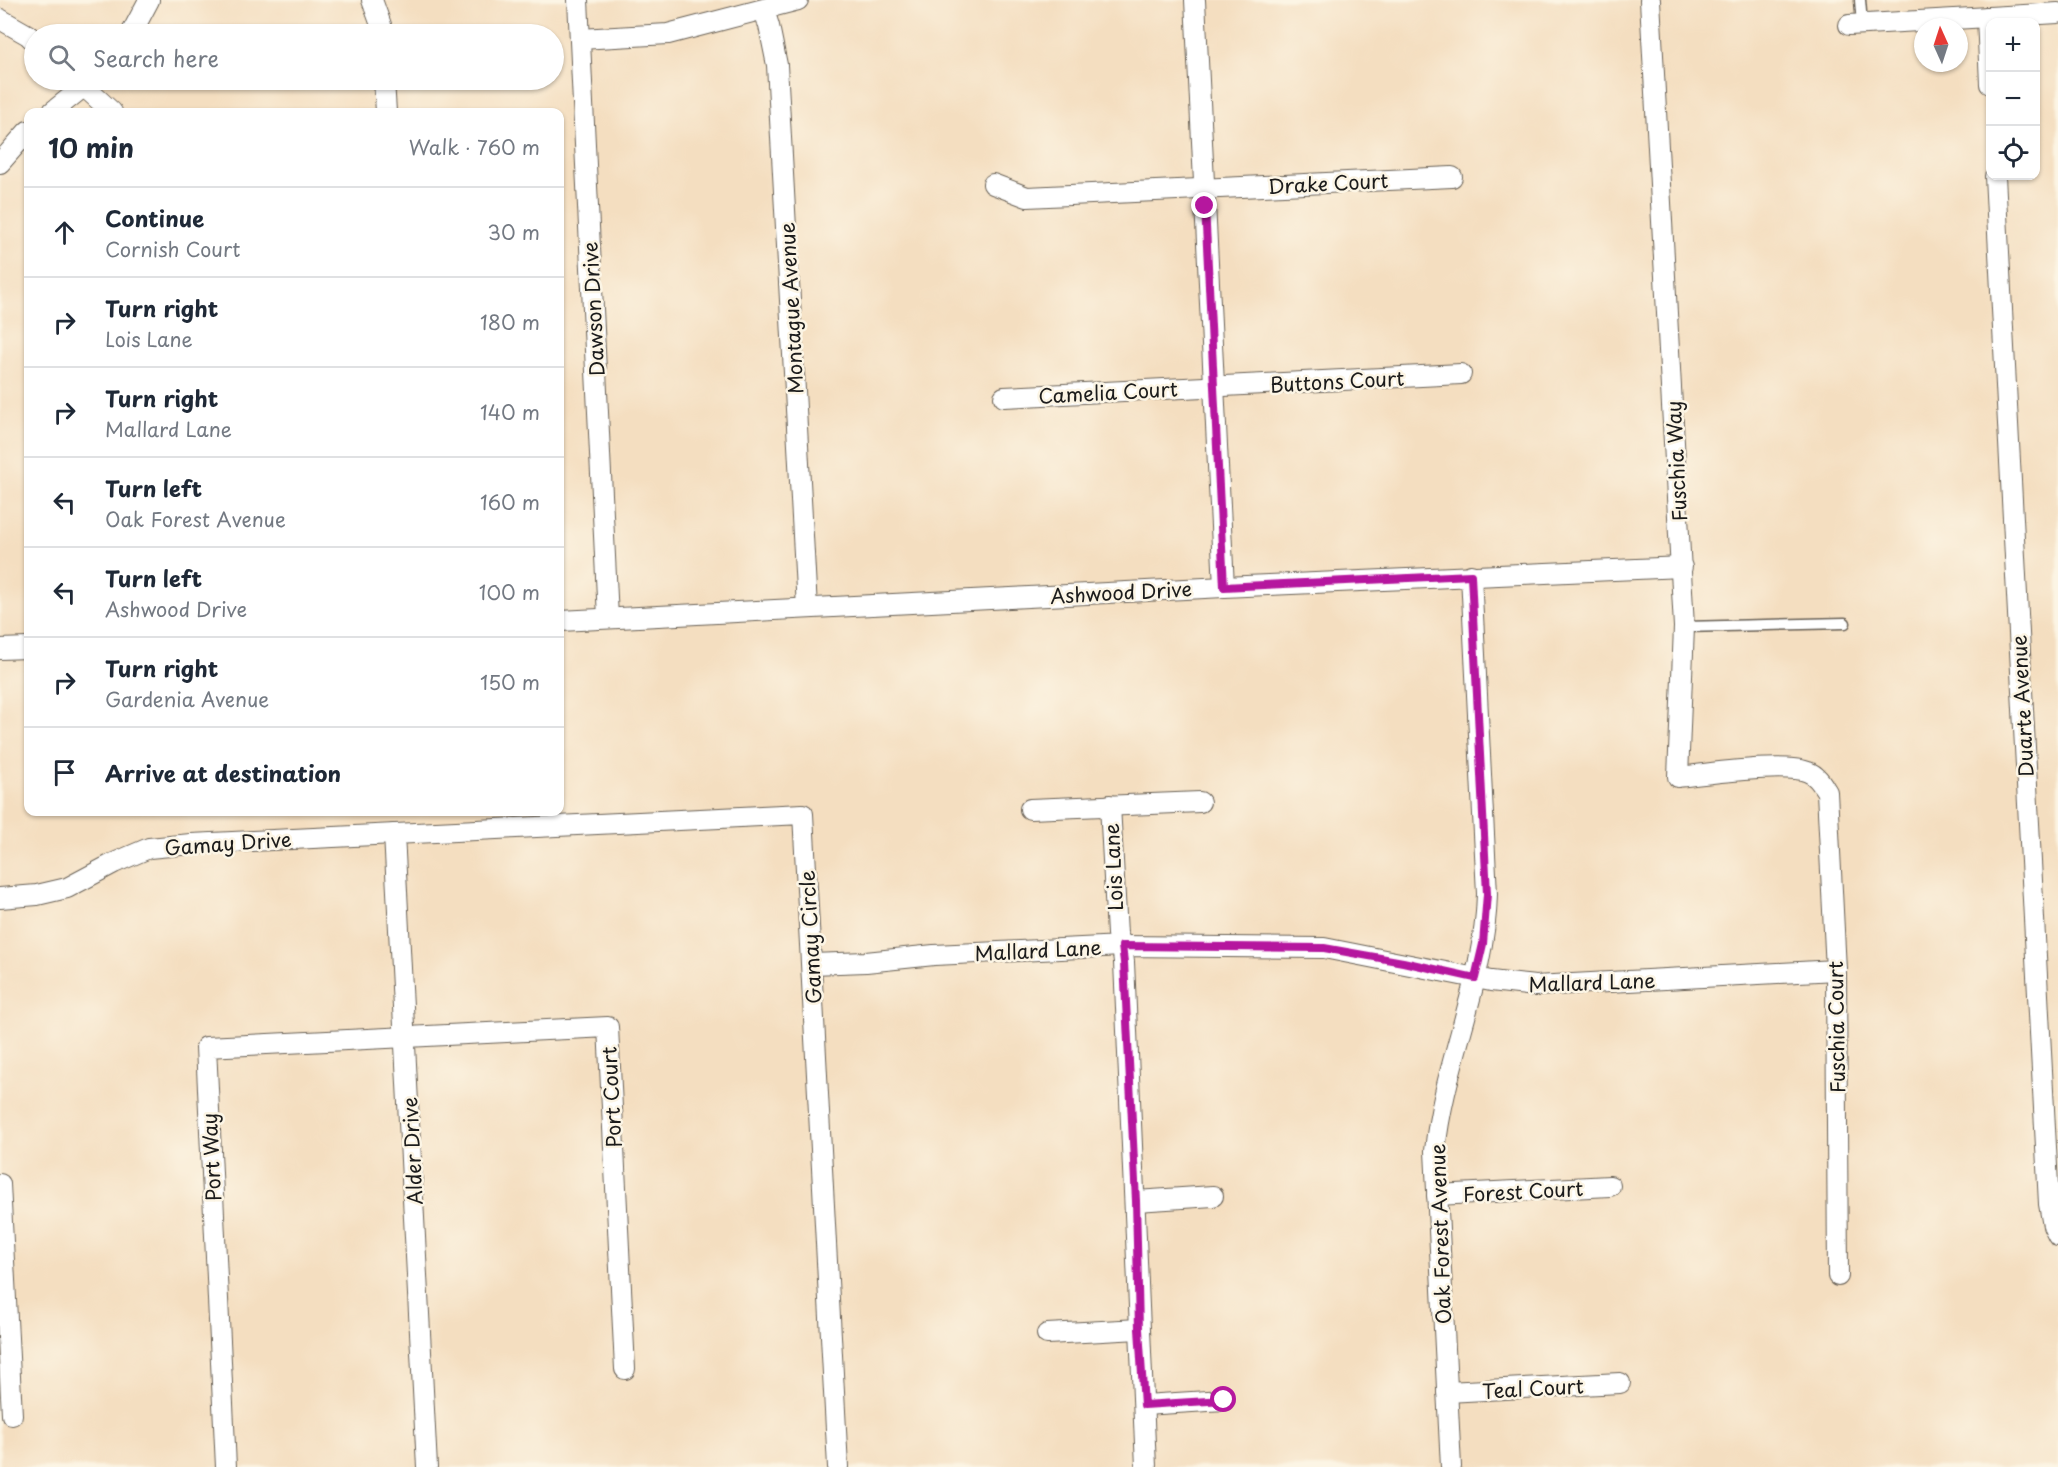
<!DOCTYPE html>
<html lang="en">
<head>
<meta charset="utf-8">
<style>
	:root { --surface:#fff; --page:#f6f6f7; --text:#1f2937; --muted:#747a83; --line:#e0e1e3 }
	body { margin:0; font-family:"Playpen Sans",sans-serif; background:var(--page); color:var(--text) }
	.controls { position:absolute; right:18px; top:18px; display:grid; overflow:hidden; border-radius:12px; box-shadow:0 2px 4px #0004 }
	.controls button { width:54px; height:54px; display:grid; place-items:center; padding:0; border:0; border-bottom:2px solid var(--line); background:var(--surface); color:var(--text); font:30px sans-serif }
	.compass { position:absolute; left:1914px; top:18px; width:54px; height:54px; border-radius:50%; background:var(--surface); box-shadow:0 2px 4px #0004; rotate:357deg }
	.stop { position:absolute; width:18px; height:18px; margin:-14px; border:4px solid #b5179e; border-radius:50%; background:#fff }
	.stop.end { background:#b5179e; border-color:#fff; box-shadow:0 2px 6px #0008 }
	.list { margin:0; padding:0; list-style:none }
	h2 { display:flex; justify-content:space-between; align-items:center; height:78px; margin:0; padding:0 24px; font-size:26px }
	h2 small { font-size:20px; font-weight:400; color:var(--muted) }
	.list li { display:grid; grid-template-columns:39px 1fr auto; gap:18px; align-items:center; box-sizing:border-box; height:90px; padding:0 24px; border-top:2px solid var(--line) }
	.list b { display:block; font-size:22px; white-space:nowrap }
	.list p { margin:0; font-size:20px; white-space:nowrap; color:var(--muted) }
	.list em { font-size:20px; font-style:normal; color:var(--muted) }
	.icon { flex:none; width:33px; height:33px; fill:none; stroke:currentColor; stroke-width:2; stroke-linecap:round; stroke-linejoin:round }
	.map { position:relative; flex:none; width:2058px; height:1467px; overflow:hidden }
	.search { position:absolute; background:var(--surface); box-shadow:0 2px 4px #0004; left:24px; top:24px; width:540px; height:66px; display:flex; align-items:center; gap:15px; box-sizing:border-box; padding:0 21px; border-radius:33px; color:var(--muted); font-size:22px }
	.panel { position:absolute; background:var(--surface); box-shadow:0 2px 4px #0004; left:24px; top:108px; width:540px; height:708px; border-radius:12px }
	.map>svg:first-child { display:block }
</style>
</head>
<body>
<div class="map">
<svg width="2058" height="1467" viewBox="0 0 2058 1467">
	<rect width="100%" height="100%" fill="#fcf5e5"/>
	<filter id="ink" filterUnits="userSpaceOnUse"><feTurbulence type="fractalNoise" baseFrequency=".0167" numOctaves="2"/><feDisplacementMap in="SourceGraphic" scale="12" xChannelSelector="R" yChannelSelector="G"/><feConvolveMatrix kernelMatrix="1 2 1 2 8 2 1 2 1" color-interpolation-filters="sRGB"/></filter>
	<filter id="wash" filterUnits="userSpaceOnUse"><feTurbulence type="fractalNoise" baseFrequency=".008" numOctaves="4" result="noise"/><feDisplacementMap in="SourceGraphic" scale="24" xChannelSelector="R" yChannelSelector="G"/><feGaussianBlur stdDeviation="1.35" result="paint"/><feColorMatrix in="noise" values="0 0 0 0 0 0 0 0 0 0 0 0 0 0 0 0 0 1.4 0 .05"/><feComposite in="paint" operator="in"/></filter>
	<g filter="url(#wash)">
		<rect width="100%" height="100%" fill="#f4dec0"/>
	</g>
	<g filter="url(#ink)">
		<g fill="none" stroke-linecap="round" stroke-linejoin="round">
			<defs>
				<g id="lane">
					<path d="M 1860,0 L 1862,24"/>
					<path d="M 1684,627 L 1845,623"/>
				</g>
				<g id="street">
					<path d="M 372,0 L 381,25 L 382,34"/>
					<path d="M 578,0 L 608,618"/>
					<path d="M 1195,0 L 1224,587"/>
					<path d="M 1650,0 L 1684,627 L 1678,777 C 1706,774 1786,762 1808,772 C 1817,775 1822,784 1827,792 L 1836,970 L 1838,1276"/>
					<path d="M 764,10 L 769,26 L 777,65 L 807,608"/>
					<path d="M 1987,17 L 1990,84"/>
					<path d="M 0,19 L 28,35 L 34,41"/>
					<path d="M 1849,25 L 2058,13"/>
					<path d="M 131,34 L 149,0"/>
					<path d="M 580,39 L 668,34 L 798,0"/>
					<path d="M 77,80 L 112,112"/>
					<path d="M 384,80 L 386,112"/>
					<path d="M 52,112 L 92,80"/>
					<path d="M 0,163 L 28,131"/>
					<path d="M 1995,176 L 2049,1204 L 2053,1226 L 2058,1236"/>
					<path d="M 993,184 L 1027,197 L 1452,177"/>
					<path d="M 1004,397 L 1461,374"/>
					<path d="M 560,621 L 1224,587 L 1682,567"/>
					<path d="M 0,649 L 28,648"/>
					<path d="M 1110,805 L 1117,934 L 1122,946 L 1124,962 L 1146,1467"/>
					<path d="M 1030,809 L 1200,802"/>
					<path d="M 394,834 L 427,1467"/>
					<path d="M 0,898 L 37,895 L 67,888 L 114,863 L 149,848 L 191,844 L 803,814 L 838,1467"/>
					<path d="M 812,964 L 866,962 L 934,955 L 1122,946 L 1324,948 L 1491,981 L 1535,986 L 1836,970"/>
					<path d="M 0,1184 L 12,1415"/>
					<path d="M 1437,1195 L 1610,1186"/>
					<path d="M 1136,1201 L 1213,1196"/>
					<path d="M 1047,1334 L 1139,1329"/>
					<path d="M 1447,1392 L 1620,1383"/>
					<path d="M 1144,1405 L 1224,1400"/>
					<path d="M 226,1467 L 206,1047 L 608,1027 L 625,1369"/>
					<path d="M 1451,1467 L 1435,1151 C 1444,1063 1485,982 1487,894 L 1471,575"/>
				</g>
			</defs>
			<!-- lane casing -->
			<use href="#lane" stroke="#686055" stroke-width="13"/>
			<!-- street casing -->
			<use href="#street" stroke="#686055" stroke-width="22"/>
			<!-- lane -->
			<use href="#lane" stroke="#fff" stroke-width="10"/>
			<!-- street -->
			<use href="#street" stroke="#fff" stroke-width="20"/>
		</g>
	</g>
	<g fill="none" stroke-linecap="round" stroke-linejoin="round" filter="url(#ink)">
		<!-- route -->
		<path stroke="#b5179e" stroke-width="8" d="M 1205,206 L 1224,587 L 1471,575 L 1487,894 L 1483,944 L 1475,978 L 1403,962 L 1324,948 L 1122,946 L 1124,962 L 1136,1201 L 1139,1329 L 1144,1405 L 1224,1400"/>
	</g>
	<g text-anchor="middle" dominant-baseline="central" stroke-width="5" stroke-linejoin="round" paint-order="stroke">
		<!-- street labels -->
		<g font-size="20" fill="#1c1c1c" stroke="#fcf5e5">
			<text transform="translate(1328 183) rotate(-3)">Drake Court</text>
			<text transform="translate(791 308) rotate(-93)">Montague Avenue</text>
			<text transform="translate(593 309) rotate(-93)">Dawson Drive</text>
			<text transform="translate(1337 381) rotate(-3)">Buttons Court</text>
			<text transform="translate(1108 392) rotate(-3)">Camelia Court</text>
			<text transform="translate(1676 461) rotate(-93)">Fuschia Way</text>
			<text transform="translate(1121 592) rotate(-3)">Ashwood Drive</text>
			<text transform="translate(2022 706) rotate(-93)">Duarte Avenue</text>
			<text transform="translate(228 843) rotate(-4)">Gamay Drive</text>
			<text transform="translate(1113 867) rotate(-93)">Lois Lane</text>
			<text transform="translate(810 937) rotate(-93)">Gamay Circle</text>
			<text transform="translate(1038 950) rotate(-3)">Mallard Lane</text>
			<text transform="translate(1592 982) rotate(-2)">Mallard Lane</text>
			<text transform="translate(1836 1027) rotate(-91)">Fuschia Court</text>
			<text transform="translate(611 1097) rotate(-93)">Port Court</text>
			<text transform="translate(412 1151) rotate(-93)">Alder Drive</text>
			<text transform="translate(211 1157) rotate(-93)">Port Way</text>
			<text transform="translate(1523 1191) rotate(-3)">Forest Court</text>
			<text transform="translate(1440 1234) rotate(-92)">Oak Forest Avenue</text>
			<text transform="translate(1533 1388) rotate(-3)">Teal Court</text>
		</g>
	</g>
</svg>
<div class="controls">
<button>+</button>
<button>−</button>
<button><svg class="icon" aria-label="locate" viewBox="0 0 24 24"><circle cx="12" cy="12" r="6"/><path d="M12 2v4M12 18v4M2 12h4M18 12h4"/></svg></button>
</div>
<svg class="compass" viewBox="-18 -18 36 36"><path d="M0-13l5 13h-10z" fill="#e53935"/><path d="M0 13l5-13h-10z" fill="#747a83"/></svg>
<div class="stop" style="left:1224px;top:1400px"></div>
<div class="stop end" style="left:1205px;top:206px"></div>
<div class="search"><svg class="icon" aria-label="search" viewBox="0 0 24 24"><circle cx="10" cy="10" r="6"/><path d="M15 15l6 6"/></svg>Search here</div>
<section class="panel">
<h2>10 min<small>Walk · 760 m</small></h2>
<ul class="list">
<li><svg class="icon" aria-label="ahead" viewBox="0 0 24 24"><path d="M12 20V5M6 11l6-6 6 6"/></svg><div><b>Continue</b><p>Cornish Court</p></div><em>30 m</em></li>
<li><svg class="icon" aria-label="right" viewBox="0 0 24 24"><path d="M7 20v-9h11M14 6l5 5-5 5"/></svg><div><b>Turn right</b><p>Lois Lane</p></div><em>180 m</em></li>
<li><svg class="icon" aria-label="right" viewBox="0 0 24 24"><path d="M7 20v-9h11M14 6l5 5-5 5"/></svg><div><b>Turn right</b><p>Mallard Lane</p></div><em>140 m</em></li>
<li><svg class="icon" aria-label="left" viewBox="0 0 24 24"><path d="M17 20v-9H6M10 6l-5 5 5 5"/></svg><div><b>Turn left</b><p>Oak Forest Avenue</p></div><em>160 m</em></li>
<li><svg class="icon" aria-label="left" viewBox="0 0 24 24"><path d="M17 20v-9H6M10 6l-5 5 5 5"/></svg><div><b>Turn left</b><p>Ashwood Drive</p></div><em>100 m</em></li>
<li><svg class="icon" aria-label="right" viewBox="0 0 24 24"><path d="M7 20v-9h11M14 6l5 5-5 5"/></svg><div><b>Turn right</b><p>Gardenia Avenue</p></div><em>150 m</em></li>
<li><svg class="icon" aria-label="arrive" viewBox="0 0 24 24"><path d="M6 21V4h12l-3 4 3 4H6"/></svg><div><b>Arrive at destination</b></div></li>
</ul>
</section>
</div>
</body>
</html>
